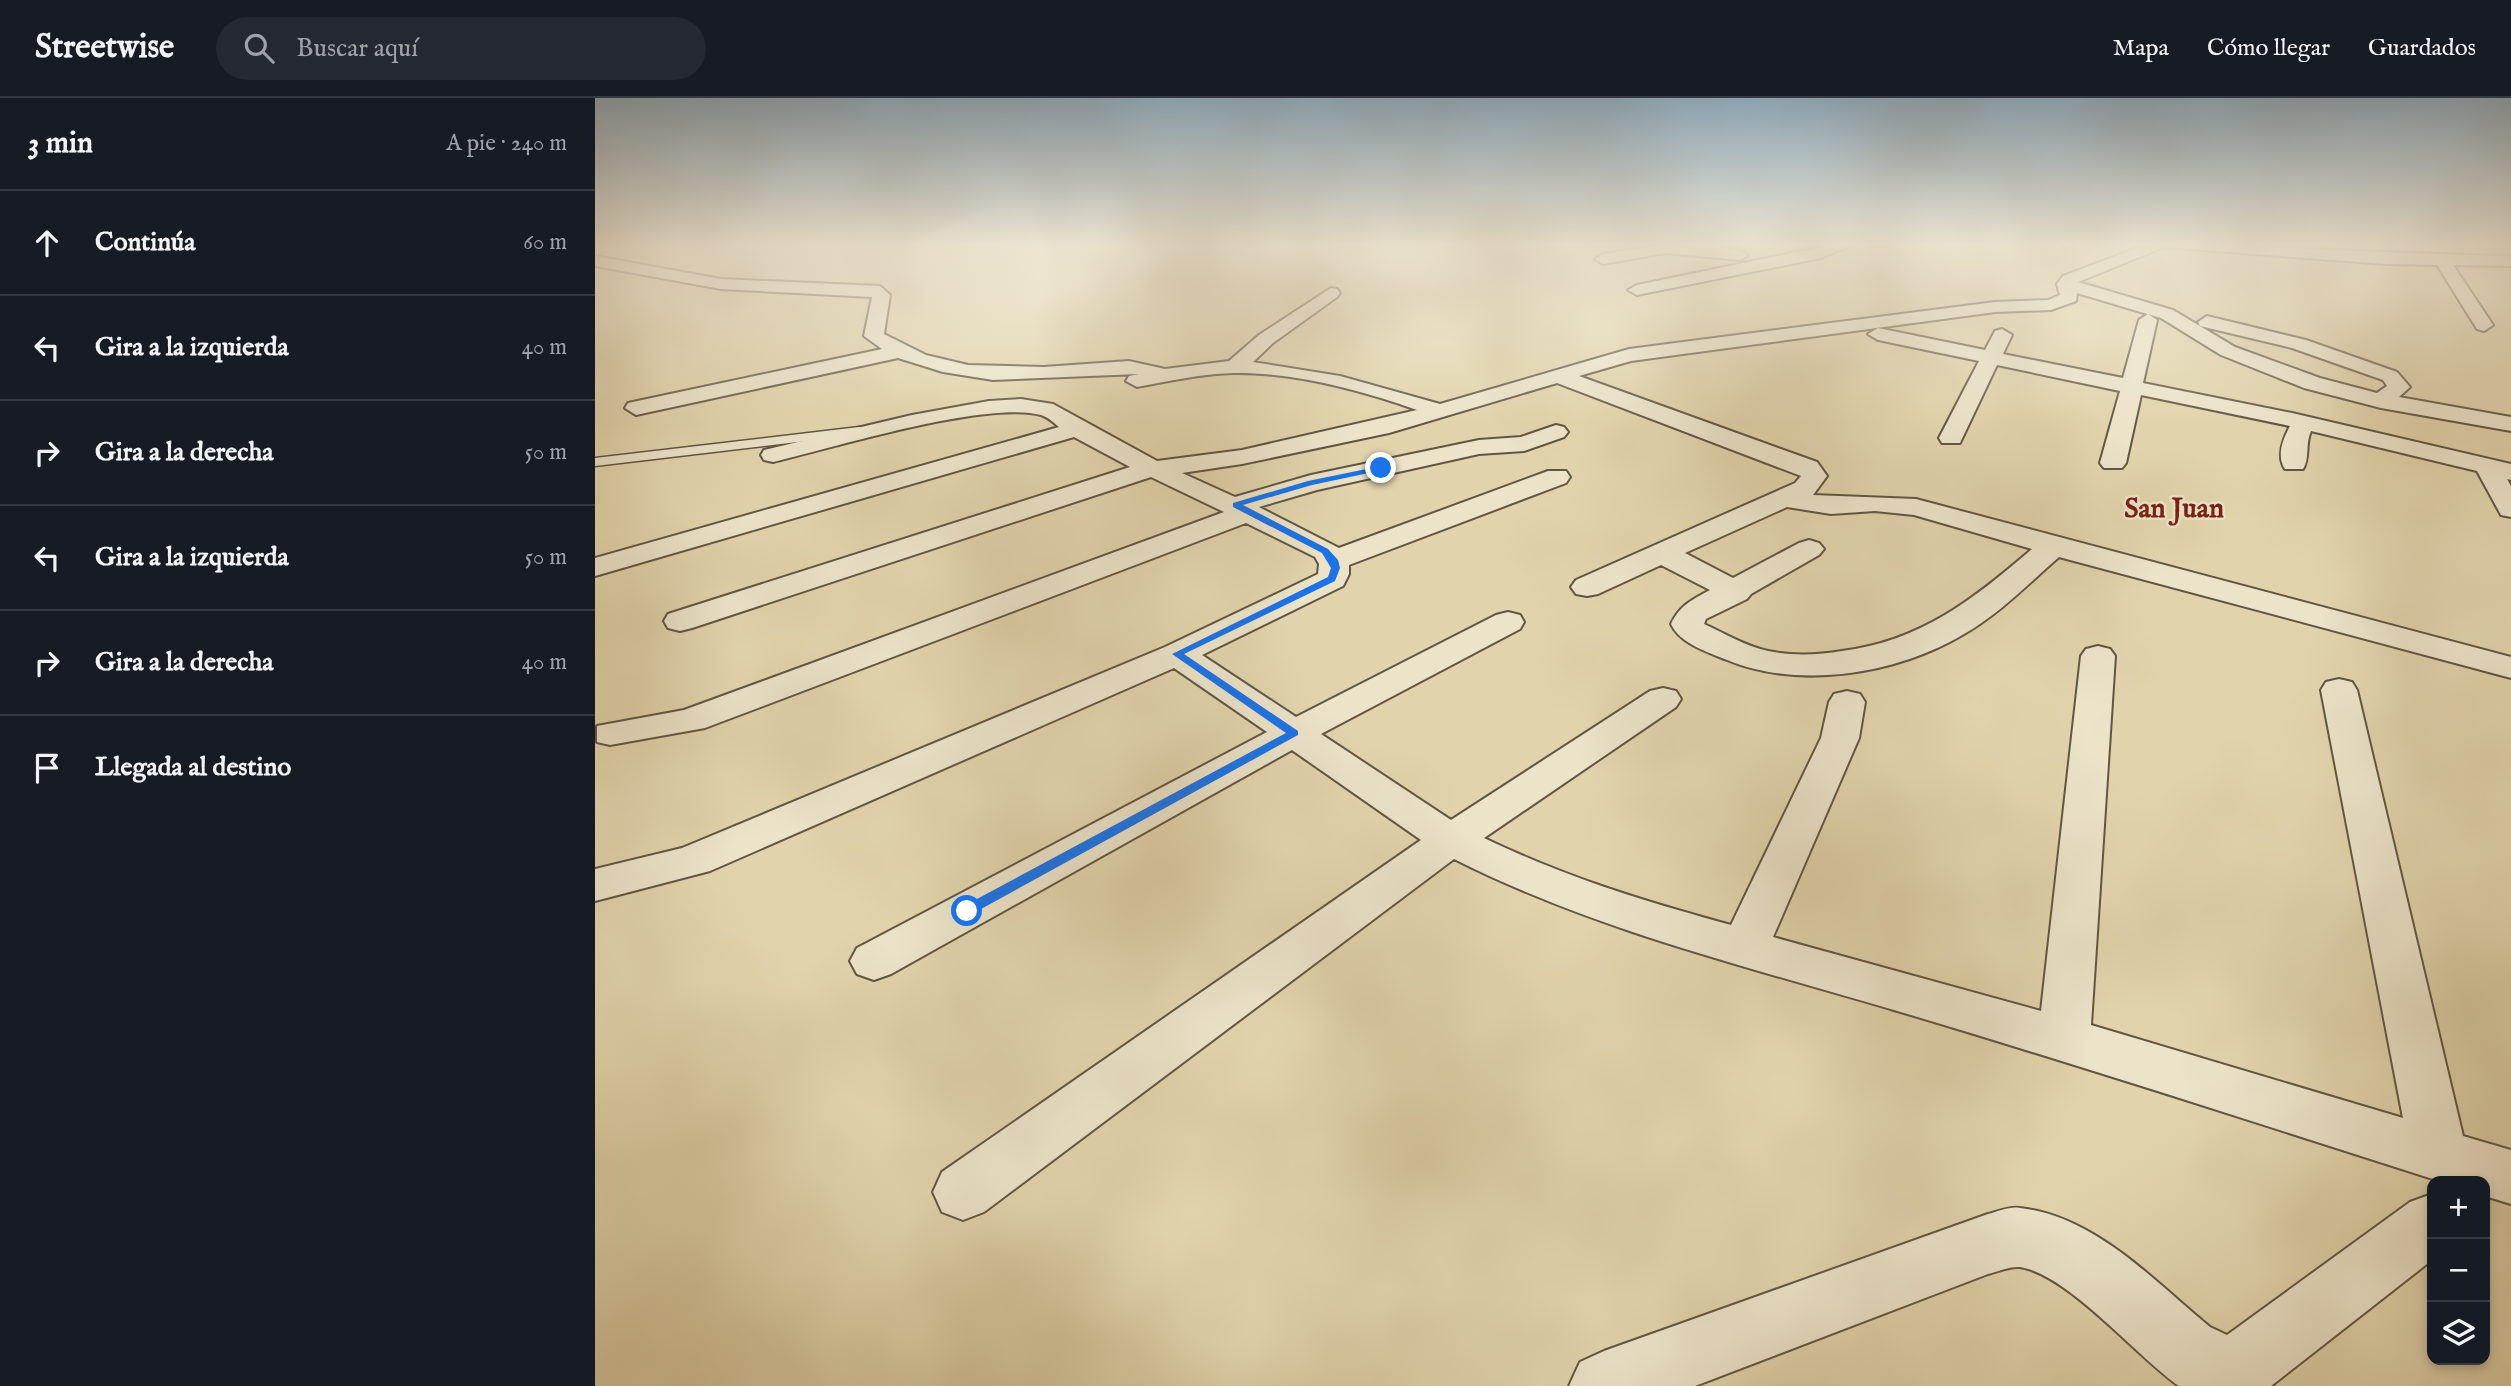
<!DOCTYPE html>
<html lang="es">
<head>
<meta charset="utf-8">
<style>
	:root { --surface:#171b24; --page:#242831; --text:#f1f3f6; --muted:#9ea1a6; --line:#363941 }
	body { margin:0; font-family:"IM FELL English",serif; background:var(--page); color:var(--text) }
	.controls { position:absolute; right:21px; bottom:21px; display:grid; overflow:hidden; border-radius:14px; box-shadow:0 4px 10px #0003 }
	.controls button { width:63px; height:63px; display:grid; place-items:center; padding:0; border:0; border-bottom:2px solid var(--line); background:var(--surface); color:var(--text); font:35px sans-serif }
	.stop { position:absolute; width:21px; height:21px; margin:-16px; border:5px solid #1a73e8; border-radius:50%; background:#fff }
	.stop.end { background:#1a73e8; border-color:#fff; box-shadow:0 2px 7px #0008 }
	.list { margin:0; padding:0; list-style:none }
	h2 { display:flex; justify-content:space-between; align-items:center; height:91px; margin:0; padding:0 28px; font-size:30px }
	h2 small { font-size:23px; font-weight:400; color:var(--muted) }
	.list li { display:grid; grid-template-columns:46px 1fr auto; gap:21px; align-items:center; box-sizing:border-box; height:105px; padding:0 28px; border-top:2px solid var(--line) }
	.list b { display:block; font-size:26px; white-space:nowrap }
	.list em { font-size:23px; font-style:normal; color:var(--muted) }
	.icon { flex:none; width:38px; height:38px; fill:none; stroke:currentColor; stroke-width:2; stroke-linecap:round; stroke-linejoin:round }
	.map { position:relative; flex:none; width:1916px; height:1288px; overflow:hidden }
	header { display:flex; align-items:center; gap:42px; box-sizing:border-box; height:98px; padding:0 35px; background:var(--surface); border-bottom:2px solid var(--line) }
	header strong { font-size:33px }
	nav { display:flex; gap:38px; margin-inline-start:auto; font-size:24px }
	.search { width:490px; height:63px; background:var(--page); display:flex; align-items:center; gap:18px; box-sizing:border-box; padding:0 24px; border-radius:38px; color:var(--muted); font-size:26px }
	main { display:flex }
	aside { flex:1; background:var(--surface) }
	.map>svg:first-child { display:block }
</style>
</head>
<body>
<header>
<strong>Streetwise</strong>
<div class="search"><svg class="icon" aria-label="search" viewBox="0 0 24 24"><circle cx="10" cy="10" r="6"/><path d="M15 15l6 6"/></svg>Buscar aquí</div>
<nav><a>Mapa</a><a>Cómo llegar</a><a>Guardados</a></nav>
</header>
<main>
<aside>
<h2>3 min<small>A pie · 240 m</small></h2>
<ul class="list">
<li><svg class="icon" aria-label="ahead" viewBox="0 0 24 24"><path d="M12 20V5M6 11l6-6 6 6"/></svg><div><b>Continúa</b></div><em>60 m</em></li>
<li><svg class="icon" aria-label="left" viewBox="0 0 24 24"><path d="M17 20v-9H6M10 6l-5 5 5 5"/></svg><div><b>Gira a la izquierda</b></div><em>40 m</em></li>
<li><svg class="icon" aria-label="right" viewBox="0 0 24 24"><path d="M7 20v-9h11M14 6l5 5-5 5"/></svg><div><b>Gira a la derecha</b></div><em>50 m</em></li>
<li><svg class="icon" aria-label="left" viewBox="0 0 24 24"><path d="M17 20v-9H6M10 6l-5 5 5 5"/></svg><div><b>Gira a la izquierda</b></div><em>50 m</em></li>
<li><svg class="icon" aria-label="right" viewBox="0 0 24 24"><path d="M7 20v-9h11M14 6l5 5-5 5"/></svg><div><b>Gira a la derecha</b></div><em>40 m</em></li>
<li><svg class="icon" aria-label="arrive" viewBox="0 0 24 24"><path d="M6 21V4h12l-3 4 3 4H6"/></svg><div><b>Llegada al destino</b></div></li>
</ul>
</aside>
<div class="map">
<svg width="1916" height="1288" viewBox="0 0 1916 1288">
	<rect width="100%" height="100%" fill="#e1d4ac"/>
	<filter id="stains"><feTurbulence type="fractalNoise" baseFrequency=".00286" numOctaves="4"/><feColorMatrix values="0 0 0 0 .2 0 0 0 0 .09 0 0 0 0 .02 0 0 0 .5 -.17"/></filter>
	<radialGradient id="worn" r=".72"><stop offset=".6" stop-color="#630" stop-opacity="0"/><stop offset="1" stop-color="#630" stop-opacity=".3"/></radialGradient>
	<g fill="none" stroke-linecap="round" stroke-linejoin="round">
		<defs>
			<path id="service" d="M 264,329 L 269,330 L 269,336 L 0,368 L 0,360 Z"/>
			<g id="minor">
				<path d="M 1066,147 C 1084,147 1141,146 1153,157 L 1145,162 L 1070,155 L 1008,166 L 1000,161 L 1008,156 Z"/>
				<path d="M 1236,147 L 1257,147 L 1226,160 L 1042,197 L 1033,192 L 1042,187 Z"/>
				<path d="M 1550,147 C 1672,147 1794,156 1916,158 L 1916,168 L 1858,167 L 1898,227 L 1889,233 L 1882,231 L 1842,167 L 1790,166 L 1569,149 L 1483,184 L 1578,212 L 1640,249 L 1725,280 L 1782,295 L 1792,288 L 1788,282 L 1697,250 L 1605,228 L 1603,224 L 1612,218 L 1711,242 L 1802,274 L 1815,289 L 1804,299 L 1916,319 L 1916,333 L 1786,310 L 1709,290 L 1626,257 L 1566,220 L 1482,195 L 1481,203 L 1456,212 L 1400,214 L 1036,263 L 984,278 L 1222,364 L 1232,378 L 1218,397 L 1321,401 L 1916,559 L 1916,580 L 1464,459 C 1433,486 1404,516 1369,536 C 1302,576 1205,592 1132,562 C 1113,554 1085,546 1076,526 C 1085,507 1097,502 1115,492 L 1066,467 L 1003,496 L 992,498 L 981,496 L 976,489 L 981,482 L 1200,385 L 1206,378 L 962,285 L 794,335 L 647,366 L 587,375 L 640,399 L 716,377 L 884,342 L 926,339 L 961,327 L 969,329 L 973,334 L 969,339 L 929,353 L 884,356 L 722,392 L 664,409 L 744,450 L 953,373 L 971,373 L 975,379 L 971,385 L 754,467 L 754,476 L 748,488 L 607,557 L 701,619 L 901,517 L 913,514 L 925,517 L 929,524 L 925,531 L 726,636 L 856,722 L 1055,593 L 1068,590 L 1081,593 L 1086,601 L 1081,609 L 889,740 C 973,780 1048,803 1136,827 L 1226,640 L 1234,604 L 1239,596 L 1252,593 L 1265,596 L 1270,604 L 1264,640 L 1178,839 L 1446,913 L 1486,558 L 1491,551 L 1503,548 L 1515,551 L 1520,558 L 1496,927 L 1808,1020 L 1726,592 L 1731,584 L 1744,581 L 1757,584 L 1762,592 L 1868,1038 L 1916,1052 L 1916,1106 L 1890,1098 L 1890,1083 L 1844,1083 C 1662,1025 1481,966 1299,912 C 1150,868 998,831 859,761 L 389,1114 L 368,1122 L 347,1114 L 338,1094 L 347,1074 L 826,742 L 697,652 L 296,876 L 279,882 L 262,876 L 255,863 L 262,850 L 672,634 L 579,570 L 115,773 L 0,803 L 0,771 L 87,750 L 570,549 L 723,476 L 724,466 L 720,459 L 651,425 L 110,630 L 15,647 L 2,644 L 2,628 L 89,612 L 629,414 L 556,379 L 97,530 L 85,533 L 73,530 L 69,523 L 73,516 L 535,369 L 479,339 L 0,478 L 0,460 L 464,329 C 459,325 453,319 446,317 C 392,302 237,350 178,364 L 169,362 L 166,357 L 169,352 L 317,317 L 394,303 L 426,301 L 458,306 L 562,363 L 647,352 L 822,312 C 765,292 698,274 638,275 C 605,276 574,283 542,289 L 531,283 L 534,278 L 544,276 L 398,282 L 348,274 L 303,260 L 41,317 L 30,310 L 33,305 L 287,251 L 269,238 L 277,199 L 126,191 L 0,168 L 0,158 L 126,181 L 285,188 L 295,197 L 289,236 L 331,257 L 373,267 L 449,269 L 534,263 L 570,271 L 634,263 L 664,237 L 736,190 L 742,191 L 745,195 L 742,199 L 678,245 L 658,264 L 745,278 L 845,306 L 1034,251 L 1400,204 L 1453,202 L 1465,197 L 1462,186 L 1468,178 ZM 1192,409 L 1236,416 L 1280,413 L 1319,417 L 1437,451 C 1379,501 1326,543 1247,553 C 1223,557 1197,558 1173,553 C 1150,548 1129,535 1109,526 L 1111,521 L 1152,501 L 1156,496 L 1224,457 L 1229,451 L 1224,445 L 1214,442 L 1204,445 L 1138,480 L 1090,455 Z"/>
				<path d="M 1553,216 L 1562,222 L 1548,285 L 1697,315 L 1916,366 L 1916,382 L 1912,381 L 1916,388 L 1916,419 L 1906,417 L 1882,373 L 1716,333 C 1710,346 1715,361 1708,371 L 1690,371 C 1681,358 1688,341 1695,328 L 1546,297 L 1531,365 L 1527,370 L 1509,370 L 1505,365 L 1525,293 L 1402,267 L 1365,345 L 1347,345 L 1344,340 L 1384,263 L 1283,242 L 1273,236 L 1283,230 L 1390,252 L 1400,233 L 1407,231 L 1417,237 L 1408,256 L 1528,280 L 1544,222 Z"/>
				<path d="M 1837,1096 L 1837,1162 L 1676,1288 L 1584,1288 C 1542,1259 1472,1175 1424,1169 C 1415,1168 1402,1174 1393,1176 L 1100,1288 L 974,1288 L 985,1264 L 1009,1253 L 1393,1116 C 1402,1114 1415,1108 1425,1110 C 1500,1118 1560,1184 1615,1229 L 1632,1237 L 1815,1104 Z"/>
			</g>
		</defs>
		<!-- service casing -->
		<use href="#service" stroke="#615644" stroke-width="3"/>
		<!-- minor casing -->
		<use href="#minor" stroke="#615644" stroke-width="4"/>
		<!-- service -->
		<use href="#service" fill="#ece3c9" fill-rule="evenodd"/>
		<!-- minor -->
		<use href="#minor" fill="#ece3c9" fill-rule="evenodd"/>
	</g>
	<!-- sky -->
	<linearGradient id="sky" x2="0" y2="1"><stop stop-color="#8eaabd"/><stop offset="0.45" stop-color="#f2ecda"/><stop offset="1" stop-color="#f2ecda" stop-opacity="0"/></linearGradient>
	<rect width="1916" height="327" fill="url(#sky)"/>
	<!-- route -->
	<path fill="#1a73e8" d="M 786,368 L 788,372 L 717,387 L 648,407 L 733,451 L 743,462 L 745,470 L 740,483 L 589,556 L 703,633 L 703,637 L 377,816 L 367,816 L 367,809 L 691,635 L 577,556 L 733,479 L 736,470 L 727,455 L 638,409 L 638,405 L 713,383 Z"/>
	<g text-anchor="middle" dominant-baseline="central" stroke-width="5" stroke-linejoin="round" paint-order="stroke">
		<!-- far-town labels -->
		<g font-size="28" font-weight="bold" fill="#7a1f14" stroke="#ece3c9">
			<text x="1579" y="411">San Juan</text>
		</g>
	</g>
	<rect width="100%" height="100%" filter="url(#stains)"/>
	<rect width="100%" height="100%" fill="url(#worn)"/>
</svg>
<div class="controls">
<button>+</button>
<button>−</button>
<button><svg class="icon" aria-label="layers" viewBox="0 0 24 24"><path d="M12 4l9 5-9 5-9-5zM3 14l9 5 9-5"/></svg></button>
</div>
<div class="stop" style="left:372px;top:813px"></div>
<div class="stop end" style="left:786px;top:370px"></div>
</div>
</main>
</body>
</html>
